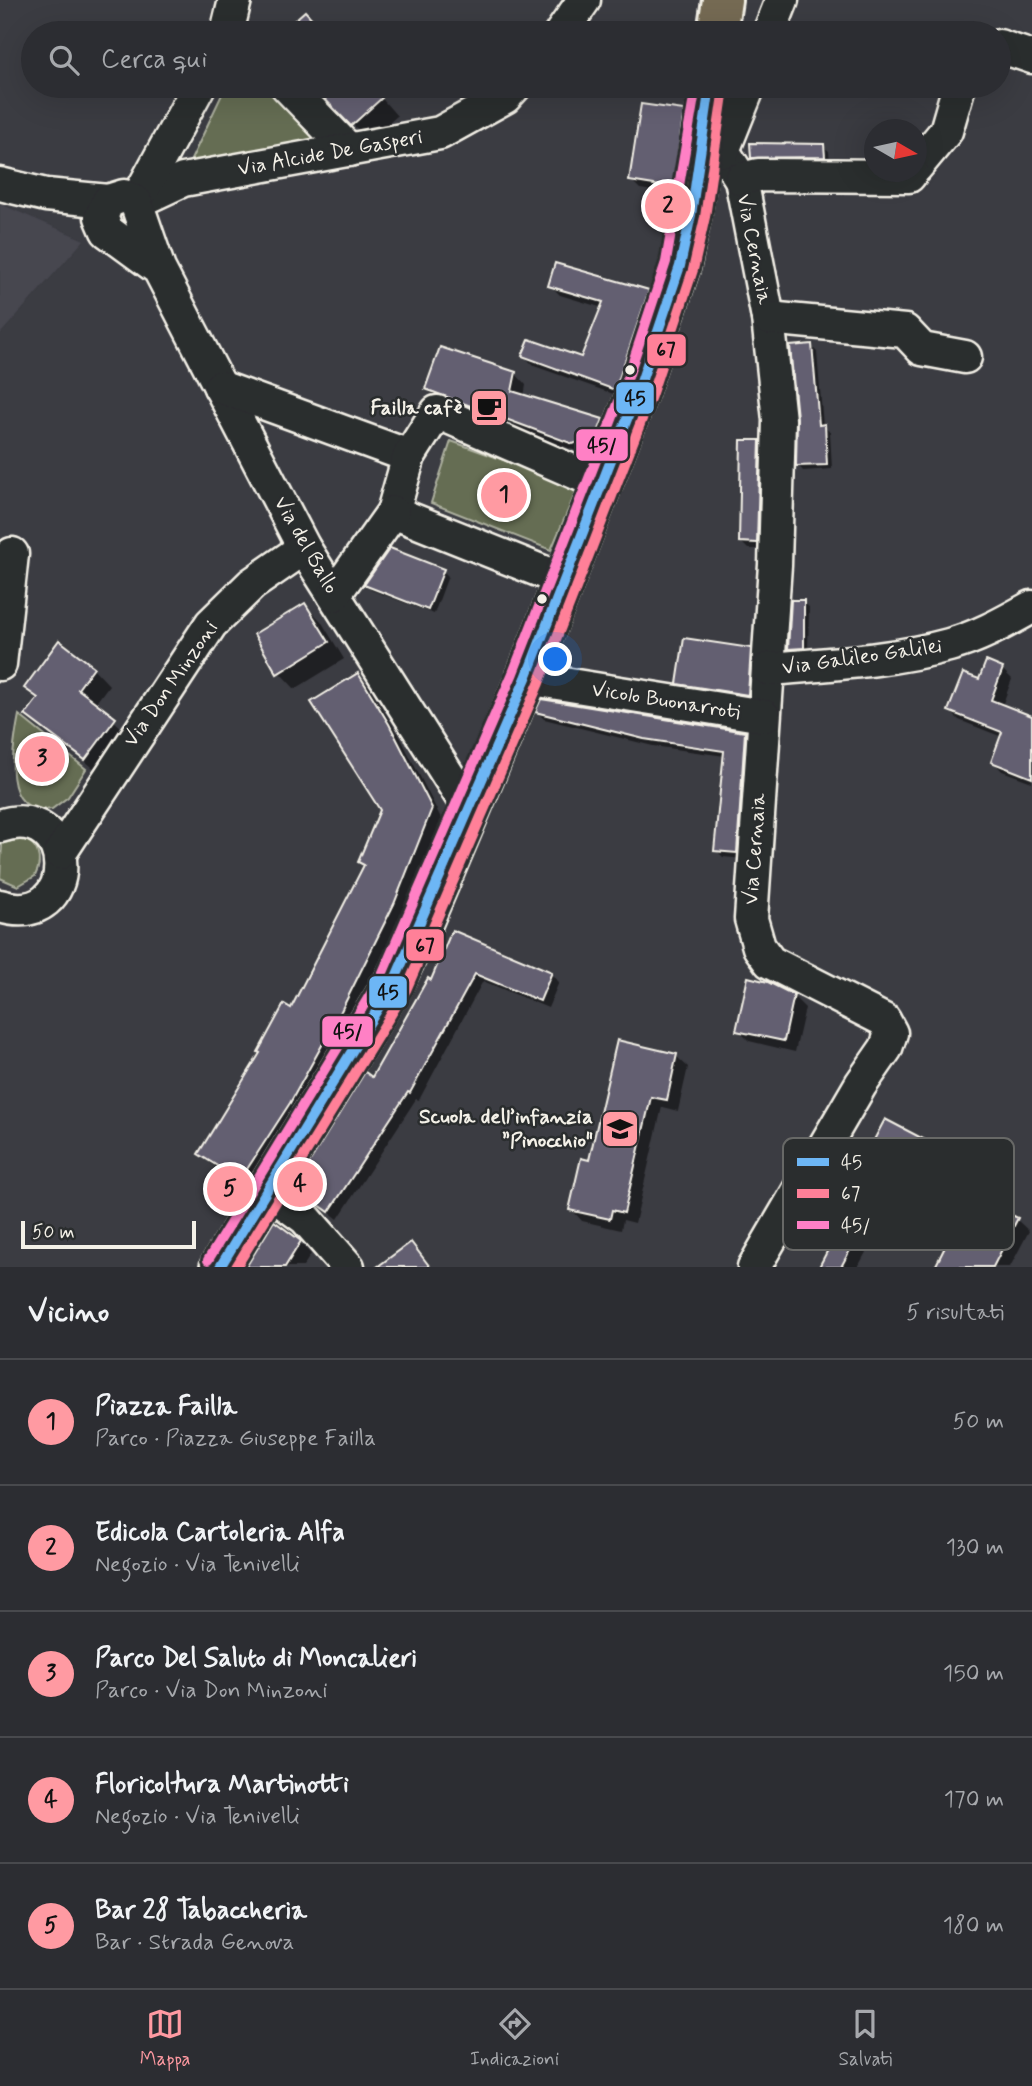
<!DOCTYPE html>
<html lang="it">
<head>
<meta charset="utf-8">
<style>
	:root { --surface:#2c2d32; --page:#38393e; --text:#f1f3f6; --muted:#a6a8ac; --line:#48494d; --accent:#ff9aa2 }
	body { margin:0; font-family:Mynerve,sans-serif; background:var(--page); color:var(--text) }
	.compass { position:absolute; left:864px; top:119px; width:63px; height:63px; border-radius:50%; background:var(--surface); box-shadow:0 7px 28px #0002; rotate:99deg }
	.scale { position:absolute; left:21px; bottom:18px; width:175px; box-sizing:border-box; padding-left:7px; border:4px solid #f4f1e8; border-top:0; font-size:19px; line-height:24px; white-space:nowrap; color:#f4f1e8; -webkit-text-stroke:5px #2a2d2e; paint-order:stroke }
	.you { position:absolute; left:556px; top:660px; width:24px; height:24px; margin:-18px; border:5px solid #fff; border-radius:50%; background:#1a73e8; box-shadow:0 0 0 10px #1a73e833 }
	.badge { display:grid; place-items:center; width:46px; height:46px; border-radius:50%; background:var(--accent); color:#111; font-size:23px; font-weight:700 }
	.pin { position:absolute; translate:-50% -50%; border:4px solid #fff; box-shadow:0 2px 7px #0006 }
	.list { margin:0; padding:0; list-style:none }
	h2 { display:flex; justify-content:space-between; align-items:center; height:91px; margin:0; padding:0 28px; font-size:30px }
	h2 small { font-size:23px; font-weight:400; color:var(--muted) }
	.list li { display:grid; grid-template-columns:46px 1fr auto; gap:21px; align-items:center; box-sizing:border-box; height:126px; padding:0 28px; border-top:2px solid var(--line) }
	.list b { display:block; font-size:26px; white-space:nowrap }
	.list p { margin:0; font-size:23px; white-space:nowrap; color:var(--muted) }
	.list em { font-size:23px; font-style:normal; color:var(--muted) }
	.icon { flex:none; width:38px; height:38px; fill:none; stroke:currentColor; stroke-width:2; stroke-linecap:round; stroke-linejoin:round }
	.map { position:relative; flex:none; width:1032px; height:1267px; overflow:hidden }
	.search { position:absolute; background:var(--surface); box-shadow:0 7px 28px #0002; left:21px; right:21px; top:21px; height:77px; display:flex; align-items:center; gap:18px; box-sizing:border-box; padding:0 24px; border-radius:38px; color:var(--muted); font-size:26px }
	.sheet { height:721px; background:var(--surface) }
	nav { display:flex; justify-content:space-around; align-items:center; box-sizing:border-box; height:98px; border-top:2px solid var(--line); background:var(--surface); font-size:19px; color:var(--muted) }
	nav a { display:grid; justify-items:center; gap:4px }
	nav .on { color:var(--accent) }
	.map>svg:first-child { display:block }
</style>
</head>
<body>
<div class="map">
<svg width="1032" height="1267" viewBox="0 0 1032 1267">
	<rect width="100%" height="100%" fill="#3b3c42"/>
	<filter id="ink" filterUnits="userSpaceOnUse"><feTurbulence type="fractalNoise" baseFrequency=".0143" numOctaves="2"/><feDisplacementMap in="SourceGraphic" scale="14" xChannelSelector="R" yChannelSelector="G"/><feConvolveMatrix kernelMatrix="1 2 1 2 8 2 1 2 1" color-interpolation-filters="sRGB"/></filter>
	<g filter="url(#ink)">
		<!-- built -->
		<path fill="#474650" d="M 0,204 L 84,240 L 0,334 Z"/>
		<!-- green -->
		<g fill="#656d53" stroke="#acaf9e" stroke-width="2">
			<path d="M 226,86 L 277,86 L 334,145 L 189,164 Z"/>
			<path d="M 451,441 L 578,487 L 551,550 L 431,503 Z"/>
			<path d="M 19,715 L 86,769 L 68,797 L 52,809 C 0,816 12,751 19,715 Z"/>
			<path d="M 18,839 C 39,840 43,860 35,876 L 18,886 L 0,878 L 2,844 Z"/>
		</g>
		<!-- shadow -->
		<g fill="#0007">
			<path d="M 315,86 L 371,86 L 397,116 L 369,141 Z"/>
			<path d="M 683,112 L 692,121 L 681,195 L 640,189 L 631,180 Z"/>
			<path d="M 823,146 L 829,151 L 830,162 L 759,162 L 753,157 Z"/>
			<path d="M 550,285 L 648,292 L 658,302 L 625,398 L 534,366 L 524,356 L 582,360 L 603,308 L 560,295 Z"/>
			<path d="M 811,346 L 817,352 L 823,426 L 830,432 L 832,469 L 803,471 L 798,465 Z"/>
			<path d="M 515,373 L 526,385 L 524,397 L 603,421 L 614,432 L 608,446 L 585,454 L 438,400 L 427,389 Z"/>
			<path d="M 759,442 L 766,449 L 764,549 L 748,549 L 741,542 Z"/>
			<path d="M 443,571 L 448,576 L 434,614 L 371,590 L 366,584 Z"/>
			<path d="M 803,602 L 809,607 L 808,653 L 795,654 L 790,648 Z"/>
			<path d="M 305,605 L 321,621 L 344,659 L 295,689 L 279,672 Z"/>
			<path d="M 750,650 L 762,661 L 759,705 L 690,694 L 679,683 Z"/>
			<path d="M 987,664 L 1003,670 L 1012,679 L 1002,706 L 1032,718 L 1032,782 L 1002,771 L 993,761 L 1002,737 L 959,720 L 950,711 L 980,681 Z"/>
			<path d="M 93,668 L 109,685 L 95,704 L 131,736 L 102,775 L 28,715 L 39,700 L 26,687 Z"/>
			<path d="M 358,675 L 369,686 L 400,737 L 442,820 L 405,915 L 303,1111 L 252,1190 L 211,1164 L 200,1153 L 292,1011 L 365,867 L 360,862 L 382,810 Z"/>
			<path d="M 537,712 L 744,733 L 752,741 L 744,859 L 723,857 L 716,850 L 725,756 L 653,746 L 544,719 Z"/>
			<path d="M 453,933 L 551,974 L 559,982 L 548,1008 L 483,981 L 419,1100 L 416,1099 L 338,1219 L 297,1187 L 373,1079 L 432,982 Z"/>
			<path d="M 793,996 L 805,1008 L 795,1052 L 749,1041 L 738,1030 Z"/>
			<path d="M 676,1056 L 688,1067 L 678,1111 L 662,1107 L 635,1223 L 623,1220 L 621,1230 L 582,1221 L 571,1209 L 591,1162 Z"/>
			<path d="M 885,1121 L 930,1145 L 942,1156 L 930,1178 L 1017,1220 L 1029,1231 L 1010,1267 L 937,1267 L 949,1243 L 905,1220 L 894,1241 L 877,1232 L 858,1267 L 821,1267 L 848,1216 L 840,1208 Z"/>
			<path d="M 299,1242 L 311,1254 L 303,1267 L 248,1267 Z"/>
		</g>
		<!-- building -->
		<g fill="#645f71" stroke="#f4f1e8" stroke-width="2">
			<path d="M 305,11 L 325,33 L 280,33 Z"/>
			<path d="M 312,86 L 371,86 L 382,98 L 351,126 Z"/>
			<path d="M 641,104 L 684,110 L 673,188 L 629,181 Z"/>
			<path d="M 750,143 L 824,144 L 825,157 L 751,158 Z"/>
			<path d="M 555,263 L 649,290 L 615,390 L 522,356 L 529,339 L 581,357 L 603,302 L 548,286 Z"/>
			<path d="M 812,344 L 819,425 L 825,424 L 827,465 L 796,466 L 797,418 L 790,346 Z"/>
			<path d="M 440,347 L 516,372 L 512,391 L 603,419 L 597,435 L 573,444 L 425,389 Z"/>
			<path d="M 741,440 L 760,440 L 757,543 L 739,542 Z"/>
			<path d="M 390,548 L 444,569 L 428,610 L 364,585 Z"/>
			<path d="M 791,600 L 804,600 L 804,648 L 788,649 Z"/>
			<path d="M 305,603 L 329,642 L 277,674 L 254,634 Z"/>
			<path d="M 684,638 L 751,648 L 748,695 L 677,684 Z"/>
			<path d="M 59,640 L 94,667 L 78,689 L 116,718 L 85,760 L 25,715 L 38,698 L 24,688 Z"/>
			<path d="M 986,661 L 1003,668 L 991,700 L 1032,716 L 1032,778 L 991,762 L 1002,732 L 948,711 L 963,673 L 979,679 Z"/>
			<path d="M 358,673 L 389,724 L 432,808 L 394,904 L 341,1011 L 290,1103 L 240,1180 L 198,1154 L 260,1053 L 258,1052 L 284,1004 L 291,1008 L 364,865 L 358,862 L 380,810 L 311,702 Z"/>
			<path d="M 541,699 L 745,732 L 737,853 L 714,851 L 724,751 L 644,739 L 535,712 Z"/>
			<path d="M 452,930 L 552,972 L 540,1001 L 475,974 L 410,1093 L 408,1092 L 329,1212 L 294,1187 L 365,1072 L 372,1077 L 428,978 L 431,980 Z"/>
			<path d="M 748,977 L 768,982 L 794,995 L 784,1041 L 736,1031 Z"/>
			<path d="M 617,1040 L 677,1054 L 667,1100 L 651,1097 L 624,1213 L 612,1210 L 610,1219 L 569,1210 L 581,1158 L 589,1160 Z"/>
			<path d="M 885,1119 L 931,1143 L 917,1170 L 1018,1218 L 993,1267 L 935,1267 L 949,1239 L 894,1210 L 882,1231 L 865,1222 L 841,1267 L 819,1267 L 847,1213 L 838,1208 Z"/>
			<path d="M 274,1221 L 301,1241 L 285,1267 L 246,1267 Z"/>
			<path d="M 411,1242 L 430,1267 L 377,1267 Z"/>
		</g>
		<g fill="none" stroke-linecap="round" stroke-linejoin="round">
			<defs>
				<g id="minor">
					<path d="M 227,33 L 235,0"/>
					<path d="M 561,33 L 584,0"/>
					<path d="M 769,33 L 782,0"/>
					<path d="M 999,46 L 1032,57"/>
					<path d="M 287,86 L 349,150"/>
					<path d="M 723,151 L 741,179 L 768,318 L 779,420 L 775,565 L 751,919 L 759,947 L 770,962 L 884,1020 L 891,1033 L 886,1048 L 861,1084 L 754,1267"/>
					<path d="M 723,151 L 749,86"/>
					<path d="M 916,167 L 946,131 L 959,86"/>
					<path d="M 741,179 L 758,175 L 909,176 L 912,172"/>
					<path d="M 0,184 L 46,195 L 108,201"/>
					<path d="M 136,202 L 183,180 L 440,133 L 505,97 L 515,86"/>
					<path d="M 136,202 L 199,86"/>
					<path d="M 159,269 L 107,231 L 101,217 L 108,201 L 124,196 L 136,202 L 159,269 L 304,548 L 470,810"/>
					<path d="M 768,318 L 905,331 L 922,349 L 965,357"/>
					<path d="M 220,387 L 409,456"/>
					<path d="M 563,580 L 393,512 L 409,456 L 437,412 L 602,484"/>
					<path d="M 334,595 L 393,512"/>
					<path d="M 0,664 L 12,554"/>
					<path d="M 768,669 C 828,664 891,661 949,645 C 979,637 1005,622 1032,607"/>
					<path d="M 526,678 L 764,716"/>
					<path d="M 0,826 C 79,800 82,931 0,906"/>
					<path d="M 60,853 L 211,624 L 252,584 L 304,548"/>
					<path d="M 268,1191 L 305,1218 L 348,1267"/>
				</g>
				<g id="major">
					<path d="M 717,33 L 722,0"/>
					<path d="M 220,1267 L 393,984 L 420,928 L 526,678 L 638,391 L 680,266 L 691,215 L 710,86"/>
				</g>
			</defs>
			<!-- minor casing -->
			<use href="#minor" stroke="#f4f1e8" stroke-width="37"/>
			<!-- major casing -->
			<use href="#major" stroke="#f4f1e8" stroke-width="44"/>
			<!-- minor -->
			<use href="#minor" stroke="#2a2d2e" stroke-width="32"/>
			<!-- major -->
			<use href="#major" stroke="#746b52" stroke-width="38"/>
			<defs>
				<path id="bus-1" d="M 220,1267 L 393,984 L 526,678 L 638,391 L 680,266 L 691,215 L 710,86"/>
				<path id="bus-2" d="M 236,1267 L 406,990 L 539,683 L 651,396 L 693,270 L 705,217 L 724,88"/>
				<path id="bus-3" d="M 208,1260 L 381,977 L 513,673 L 625,386 L 666,262 L 696,86"/>
			</defs>
			<!-- bus-1 casing -->
			<use href="#bus-1" stroke="#2a2d2e" stroke-width="16"/>
			<!-- bus-2 casing -->
			<use href="#bus-2" stroke="#2a2d2e" stroke-width="16"/>
			<!-- bus-3 casing -->
			<use href="#bus-3" stroke="#2a2d2e" stroke-width="16"/>
			<!-- bus-1 -->
			<use href="#bus-1" stroke="#6db6f5" stroke-width="10"/>
			<!-- bus-2 -->
			<use href="#bus-2" stroke="#ff8098" stroke-width="10"/>
			<!-- bus-3 -->
			<use href="#bus-3" stroke="#ff80c5" stroke-width="10"/>
		</g>
	</g>
	<!-- icons -->
	<defs>
		<symbol id="cafe-square" viewBox="-11 -11 22 22"><rect x="-9" y="-9" width="18" height="18" rx="4" fill="#ff9aa2" stroke="#2a2d2e"/><path d="M-5.5-4.5H6V0H3Q3 3.5 0 3.5H-2.5Q-5.5 3.5-5.5 0ZM3-3.2v2h1.7v-2ZM-6 4.5H4V6H-6Z" fill="#111"/></symbol>
		<symbol id="school-square" viewBox="-11 -11 22 22"><rect x="-9" y="-9" width="18" height="18" rx="4" fill="#ff9aa2" stroke="#2a2d2e"/><path d="M0-5L7-2L0 1L-7-2ZM-4 1L0 2.5L4 1V4Q0 6-4 4Z" fill="#111"/></symbol>
	</defs>
	<g fill-rule="evenodd">
		<use href="#cafe-square" x="467" y="386" width="44" height="44"/>
		<use href="#school-square" x="598" y="1107" width="44" height="44"/>
	</g>
	<!-- markers -->
	<g fill="#f4f1e8" stroke="#2a2d2e" stroke-width="2.5">
		<circle cx="630" cy="370" r="6"/>
		<circle cx="542" cy="599" r="6"/>
	</g>
	<g text-anchor="middle" dominant-baseline="central" stroke-width="5" stroke-linejoin="round" paint-order="stroke">
		<!-- street labels -->
		<g font-size="21" fill="#f4f1e8" stroke="#2a2d2e">
			<text transform="translate(330 153) rotate(-10)">Via Alcide De Gasperi</text>
			<text transform="translate(754 249) rotate(79)">Via Cernaia</text>
			<text transform="translate(306 545) rotate(60)">Via del Ballo</text>
			<text transform="translate(862 657) rotate(-8)">Via Galileo Galilei</text>
			<text transform="translate(171 684) rotate(-55)">Via Don Minzoni</text>
			<text transform="translate(666 701) rotate(9)">Vicolo Buonarroti</text>
			<text transform="translate(755 849) rotate(-86)">Via Cernaia</text>
		</g>
		<!-- poi labels -->
		<g font-size="21" font-weight="bold" fill="#f4f1e8" stroke="#2a2d2e" text-anchor="end">
			<text x="462" y="408">Failla cafè</text>
			<text x="593" y="1117">Scuola dell’infanzia<tspan x="593" dy="24">”Pinocchio"</tspan></text>
		</g>
	</g>
	<!-- legend -->
	<rect x="783" y="1138" width="231" height="112" rx="10" fill="#2a2d2e" stroke="#676866" stroke-width="2"/>
	<rect x="797" y="1158" width="32" height="8" fill="#6db6f5"/>
	<rect x="797" y="1189" width="32" height="9" fill="#ff8098"/>
	<rect x="797" y="1221" width="32" height="8" fill="#ff80c5"/>
	<g font-size="19" fill="#f4f1e8">
		<text x="841" y="1169">45</text>
		<text x="841" y="1200">67</text>
		<text x="841" y="1232">45/</text>
	</g>
	<g stroke="#2a2d2e" stroke-width="2.5">
		<rect x="646" y="333" width="41" height="34" rx="7" fill="#ff8098"/>
		<rect x="615" y="381" width="40" height="34" rx="7" fill="#6db6f5"/>
		<rect x="575" y="428" width="54" height="34" rx="7" fill="#ff80c5"/>
		<rect x="405" y="928" width="40" height="34" rx="7" fill="#ff8098"/>
		<rect x="368" y="975" width="40" height="34" rx="7" fill="#6db6f5"/>
		<rect x="321" y="1015" width="53" height="33" rx="7" fill="#ff80c5"/>
	</g>
	<g font-size="19" text-anchor="middle" font-weight="bold" fill="#111">
		<text x="666" y="356">67</text>
		<text x="635" y="405">45</text>
		<text x="602" y="452">45/</text>
		<text x="425" y="952">67</text>
		<text x="388" y="999">45</text>
		<text x="348" y="1038">45/</text>
	</g>
</svg>
<svg class="compass" viewBox="-18 -18 36 36"><path d="M0-13l5 13h-10z" fill="#e53935"/><path d="M0 13l5-13h-10z" fill="#a6a8ac"/></svg>
<div class="scale">50 m</div>
<div class="you"></div>
<div class="pin badge" style="left:504px;top:495px">1</div>
<div class="pin badge" style="left:668px;top:206px">2</div>
<div class="pin badge" style="left:42px;top:759px">3</div>
<div class="pin badge" style="left:300px;top:1184px">4</div>
<div class="pin badge" style="left:230px;top:1189px">5</div>
<div class="search"><svg class="icon" aria-label="search" viewBox="0 0 24 24"><circle cx="10" cy="10" r="6"/><path d="M15 15l6 6"/></svg>Cerca qui</div>
</div>
<section class="sheet">
<h2>Vicino<small>5 risultati</small></h2>
<ul class="list">
<li><span class="badge">1</span><div><b>Piazza Failla</b><p>Parco · Piazza Giuseppe Failla</p></div><em>50 m</em></li>
<li><span class="badge">2</span><div><b>Edicola Cartoleria Alfa</b><p>Negozio · Via Tenivelli</p></div><em>130 m</em></li>
<li><span class="badge">3</span><div><b>Parco Del Saluto di Moncalieri</b><p>Parco · Via Don Minzoni</p></div><em>150 m</em></li>
<li><span class="badge">4</span><div><b>Floricoltura Martinotti</b><p>Negozio · Via Tenivelli</p></div><em>170 m</em></li>
<li><span class="badge">5</span><div><b>Bar 28 Tabaccheria</b><p>Bar · Strada Genova</p></div><em>180 m</em></li>
</ul>
</section>
<nav>
<a class="on"><svg class="icon" aria-label="map" viewBox="0 0 24 24"><path d="M3 6l6-2 6 2 6-2v14l-6 2-6-2-6 2zM9 4v14M15 6v14"/></svg>Mappa</a>
<a><svg class="icon" aria-label="directions" viewBox="0 0 24 24"><path d="M12 3l9 9-9 9-9-9zM9 14v-3h6M13 9l2 2-2 2"/></svg>Indicazioni</a>
<a><svg class="icon" aria-label="saved" viewBox="0 0 24 24"><path d="M7 4h10v16l-5-4-5 4z"/></svg>Salvati</a>
</nav>
</body>
</html>
